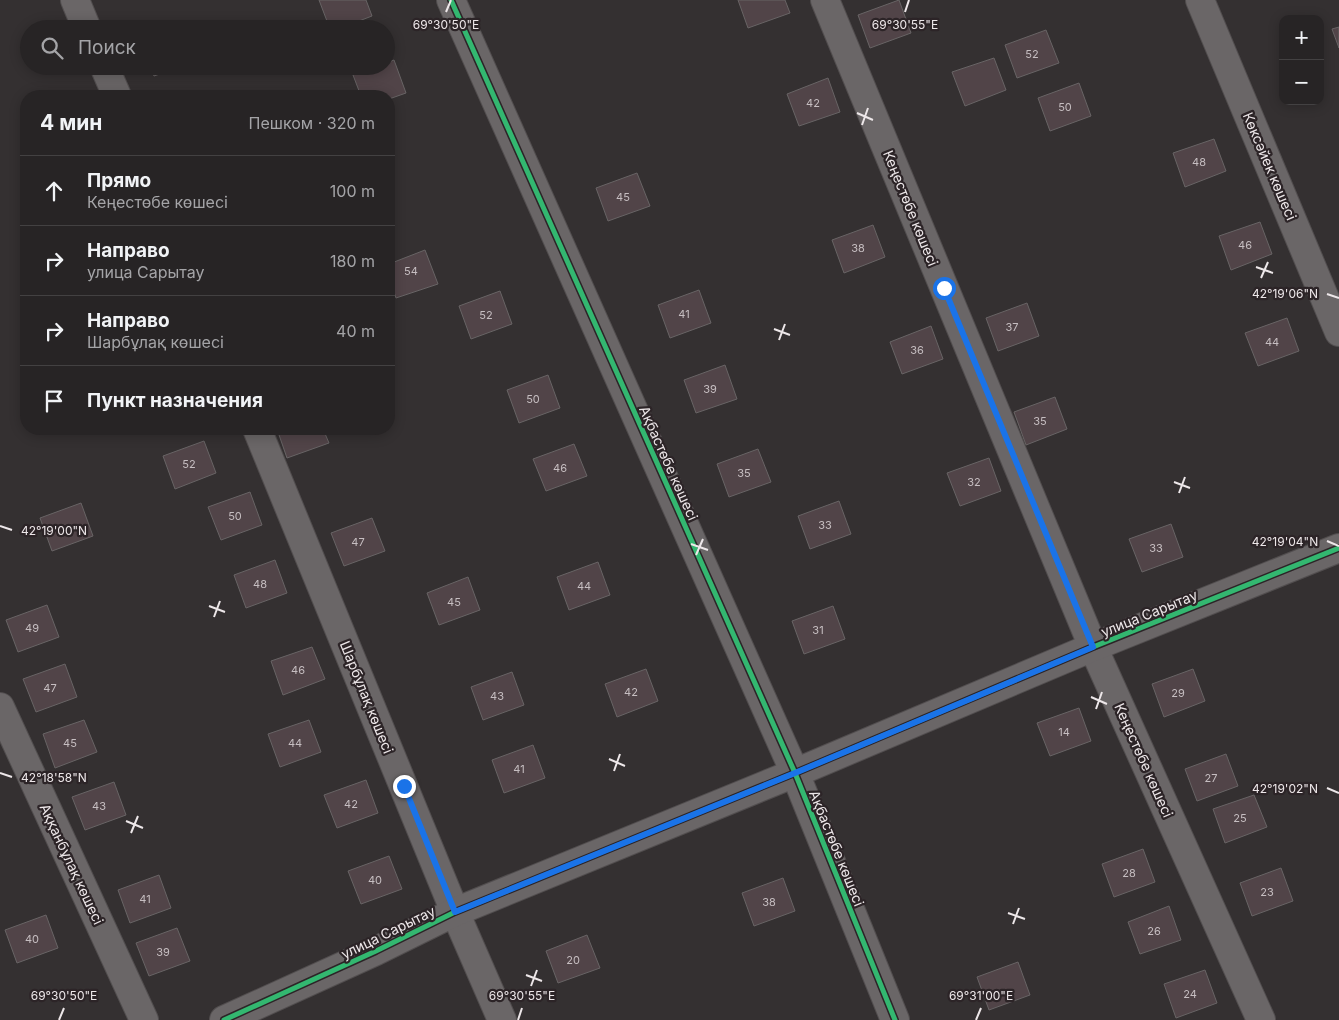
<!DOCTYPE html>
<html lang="ru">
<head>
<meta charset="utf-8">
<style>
	:root { --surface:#272425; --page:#2f2c2d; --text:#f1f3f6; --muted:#a4a4a7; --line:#434142 }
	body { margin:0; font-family:Inter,sans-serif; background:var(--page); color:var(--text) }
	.controls { position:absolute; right:15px; top:15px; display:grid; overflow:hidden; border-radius:10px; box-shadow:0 2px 12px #0003 }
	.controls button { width:45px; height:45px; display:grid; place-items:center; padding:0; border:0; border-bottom:1px solid var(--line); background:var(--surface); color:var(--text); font:25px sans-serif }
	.stop { position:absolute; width:15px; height:15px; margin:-11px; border:4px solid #1a73e8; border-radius:50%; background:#fff }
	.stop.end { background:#1a73e8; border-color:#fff; box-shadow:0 1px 5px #0008 }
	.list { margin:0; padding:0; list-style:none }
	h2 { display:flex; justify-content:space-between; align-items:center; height:65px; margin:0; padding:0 20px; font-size:21px }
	h2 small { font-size:16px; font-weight:400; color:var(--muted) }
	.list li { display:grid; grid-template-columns:32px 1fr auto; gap:15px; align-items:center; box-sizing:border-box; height:70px; padding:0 20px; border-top:1px solid var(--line) }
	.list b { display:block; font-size:19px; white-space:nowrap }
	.list p { margin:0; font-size:16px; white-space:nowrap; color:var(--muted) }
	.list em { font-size:16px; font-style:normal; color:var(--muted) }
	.icon { flex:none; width:28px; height:28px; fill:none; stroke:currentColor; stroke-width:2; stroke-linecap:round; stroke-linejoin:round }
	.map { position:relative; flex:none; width:1339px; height:1020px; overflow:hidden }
	.search { position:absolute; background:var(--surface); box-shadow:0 2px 12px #0003; left:20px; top:20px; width:375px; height:55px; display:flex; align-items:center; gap:12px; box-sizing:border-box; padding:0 18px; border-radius:28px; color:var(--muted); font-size:19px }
	.panel { position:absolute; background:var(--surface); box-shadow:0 2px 12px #0003; left:20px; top:90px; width:375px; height:345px; border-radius:20px }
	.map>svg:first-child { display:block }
</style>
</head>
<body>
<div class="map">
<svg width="1339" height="1020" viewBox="0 0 1339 1020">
	<rect width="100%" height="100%" fill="#343031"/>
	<!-- building -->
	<g fill="#514448" stroke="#686465">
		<path d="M 319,0 L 366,0 L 372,16 L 338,29 L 330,29 Z"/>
		<path d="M 738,0 L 785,0 L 790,13 L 748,28 Z"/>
		<path d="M 899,0 L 911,33 L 870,48 L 858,15 Z"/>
		<path d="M 1339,27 L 1339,48 L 1332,29 Z"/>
		<path d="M 1046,30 L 1059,63 L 1017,78 L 1005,45 Z"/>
		<path d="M 994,58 L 1006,90 L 965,106 L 952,72 Z"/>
		<path d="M 394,60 L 406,93 L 389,99 L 389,96 L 361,96 L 353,75 L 378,66 L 386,66 L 386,63 Z"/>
		<path d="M 150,66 L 182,66 L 154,76 Z"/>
		<path d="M 828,78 L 840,112 L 799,126 L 787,94 Z"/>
		<path d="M 1079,83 L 1091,116 L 1050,131 L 1038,98 Z"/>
		<path d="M 1214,139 L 1226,171 L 1185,187 L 1173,153 Z"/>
		<path d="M 637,173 L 650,206 L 608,221 L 596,188 Z"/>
		<path d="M 1260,222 L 1272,254 L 1231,270 L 1219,236 Z"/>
		<path d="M 873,225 L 885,257 L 844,273 L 832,240 Z"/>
		<path d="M 425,250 L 438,284 L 396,298 L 389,277 L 389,264 Z"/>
		<path d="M 699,290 L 711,323 L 670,338 L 658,305 Z"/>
		<path d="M 500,291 L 512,324 L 471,339 L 459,306 Z"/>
		<path d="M 1027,303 L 1039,336 L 998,351 L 986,318 Z"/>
		<path d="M 1287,318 L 1299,351 L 1258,366 L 1245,333 Z"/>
		<path d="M 931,326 L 943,359 L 902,374 L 890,342 Z"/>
		<path d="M 725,365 L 737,399 L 696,413 L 684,380 Z"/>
		<path d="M 548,375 L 560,408 L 519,423 L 507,390 Z"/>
		<path d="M 1055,397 L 1067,429 L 1026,445 L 1014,412 Z"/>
		<path d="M 277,429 L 323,429 L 329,443 L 287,458 Z"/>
		<path d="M 204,441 L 216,473 L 175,489 L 163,456 Z"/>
		<path d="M 574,444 L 587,476 L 546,491 L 533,459 Z"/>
		<path d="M 758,449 L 771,482 L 729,497 L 717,464 Z"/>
		<path d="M 989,458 L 1001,491 L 960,506 L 947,473 Z"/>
		<path d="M 250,492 L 262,525 L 221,540 L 208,507 Z"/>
		<path d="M 839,501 L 851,534 L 810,549 L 798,516 Z"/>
		<path d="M 81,503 L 93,536 L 52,551 L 40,518 Z"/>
		<path d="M 372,518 L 385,551 L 344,566 L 331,533 Z"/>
		<path d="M 1171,524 L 1183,557 L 1142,572 L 1129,539 Z"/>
		<path d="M 275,560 L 287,593 L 246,608 L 234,575 Z"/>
		<path d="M 598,562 L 610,595 L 569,610 L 557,577 Z"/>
		<path d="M 468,577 L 480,610 L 439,625 L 427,593 Z"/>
		<path d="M 47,605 L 59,637 L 18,652 L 6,620 Z"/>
		<path d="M 833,606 L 845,639 L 804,654 L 792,621 Z"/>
		<path d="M 312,647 L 325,679 L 283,695 L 271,661 Z"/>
		<path d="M 65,664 L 77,697 L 36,712 L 23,679 Z"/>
		<path d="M 646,669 L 658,701 L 617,717 L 605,684 Z"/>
		<path d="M 1193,669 L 1205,701 L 1164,717 L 1152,684 Z"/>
		<path d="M 512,672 L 524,705 L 483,720 L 471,687 Z"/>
		<path d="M 1079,708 L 1091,741 L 1050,756 L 1037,723 Z"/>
		<path d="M 84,720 L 97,752 L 55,768 L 43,734 Z"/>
		<path d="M 309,720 L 321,752 L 280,767 L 268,734 Z"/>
		<path d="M 533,745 L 545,778 L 504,793 L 492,760 Z"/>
		<path d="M 1226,754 L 1238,786 L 1197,801 L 1185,769 Z"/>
		<path d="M 366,780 L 378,813 L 337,828 L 324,795 Z"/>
		<path d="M 114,782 L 126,815 L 85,830 L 72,797 Z"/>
		<path d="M 1254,795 L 1267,827 L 1225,843 L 1213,809 Z"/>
		<path d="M 1143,849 L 1155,882 L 1114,897 L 1102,864 Z"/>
		<path d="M 389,856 L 402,889 L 361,904 L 348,871 Z"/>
		<path d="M 1281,868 L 1293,901 L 1252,916 L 1240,883 Z"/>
		<path d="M 159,875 L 171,908 L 130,923 L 118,890 Z"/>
		<path d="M 783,878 L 795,911 L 754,926 L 742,893 Z"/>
		<path d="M 1169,906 L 1181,940 L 1140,954 L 1128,922 Z"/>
		<path d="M 46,915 L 58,948 L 17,963 L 5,930 Z"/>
		<path d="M 177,928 L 190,961 L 149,976 L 136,943 Z"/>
		<path d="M 587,935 L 600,968 L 558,983 L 546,951 Z"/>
		<path d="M 1018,962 L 1030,995 L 989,1010 L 977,977 Z"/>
		<path d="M 1205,970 L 1217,1003 L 1176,1018 L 1164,984 Z"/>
	</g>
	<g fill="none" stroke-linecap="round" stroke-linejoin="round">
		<defs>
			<g id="minor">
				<path d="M 75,0 L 87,29"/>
				<path d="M 451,0 L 795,773 L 895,1020"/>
				<path d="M 825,0 L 1093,647 L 1261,1020"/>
				<path d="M 1200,0 L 1339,332"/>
				<path d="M 104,66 L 117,96"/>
				<path d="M 257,429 L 455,912 L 502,1020"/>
				<path d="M 0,707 L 144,1020"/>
				<path d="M 224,1020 L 376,951 L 455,912 L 795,773 L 1093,647 L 1339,548"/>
			</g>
		</defs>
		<!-- minor casing -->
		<use href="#minor" stroke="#524e4f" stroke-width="30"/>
		<!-- minor -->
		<use href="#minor" stroke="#6a6667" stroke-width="28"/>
		<defs>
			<g id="cycleway">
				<path d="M 451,0 L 795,773 L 895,1020"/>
				<path d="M 224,1020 L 376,951 L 455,912 L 795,773 L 1093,647 L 1339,548"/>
			</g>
		</defs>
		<!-- cycleway casing -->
		<use href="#cycleway" stroke="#2c2427" stroke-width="8"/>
		<!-- cycleway -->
		<use href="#cycleway" stroke="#33b770" stroke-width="5"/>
	</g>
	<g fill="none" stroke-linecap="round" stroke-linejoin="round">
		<!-- route -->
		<path stroke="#1a73e8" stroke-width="6" d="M 404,786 L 455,912 L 795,773 L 1093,647 L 944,288"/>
	</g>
	<!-- ticks -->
	<path fill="none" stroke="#ede7e9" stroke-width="2" d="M 446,12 L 451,0M 905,12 L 909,0M 857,113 L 873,120M 862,125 L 868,108M 1256,267 L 1273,273M 1261,278 L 1268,262M 1327,294 L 1339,298M 774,329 L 790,335M 779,340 L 785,324M 1174,482 L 1190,488M 1179,493 L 1185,477M 0,526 L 12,530M 1327,541 L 1339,546M 691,544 L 708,550M 696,555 L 703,539M 209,606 L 225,612M 214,617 L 220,601M 1091,697 L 1107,704M 1096,709 L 1102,692M 609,759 L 625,766M 614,771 L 620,754M 0,773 L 12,777M 1327,788 L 1339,793M 126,821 L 143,828M 131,833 L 138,816M 1008,913 L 1025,919M 1013,924 L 1019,908M 526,975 L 542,981M 531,986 L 537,970M 59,1020 L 64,1008M 518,1020 L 522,1008M 976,1020 L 981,1008"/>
	<g text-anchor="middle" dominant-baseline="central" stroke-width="4.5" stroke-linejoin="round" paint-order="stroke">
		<!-- number labels -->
		<g font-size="11" fill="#c6bec1">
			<text x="1032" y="54">52</text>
			<text x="813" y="103">42</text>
			<text x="1065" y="107">50</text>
			<text x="1199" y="162">48</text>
			<text x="623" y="197">45</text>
			<text x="1245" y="245">46</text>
			<text x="858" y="248">38</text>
			<text x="411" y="271">54</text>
			<text x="684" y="314">41</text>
			<text x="486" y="315">52</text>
			<text x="1012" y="327">37</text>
			<text x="1272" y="342">44</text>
			<text x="917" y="350">36</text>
			<text x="710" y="389">39</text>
			<text x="533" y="399">50</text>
			<text x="1040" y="421">35</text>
			<text x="189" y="464">52</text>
			<text x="560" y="468">46</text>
			<text x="744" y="473">35</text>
			<text x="974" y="482">32</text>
			<text x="235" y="516">50</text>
			<text x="825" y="525">33</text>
			<text x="358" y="542">47</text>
			<text x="1156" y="548">33</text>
			<text x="260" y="584">48</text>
			<text x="584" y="586">44</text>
			<text x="454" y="602">45</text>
			<text x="32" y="628">49</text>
			<text x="818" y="630">31</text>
			<text x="298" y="670">46</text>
			<text x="50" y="688">47</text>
			<text x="631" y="692">42</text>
			<text x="1178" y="693">29</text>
			<text x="497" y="696">43</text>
			<text x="1064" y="732">14</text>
			<text x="70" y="743">45</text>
			<text x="295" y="743">44</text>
			<text x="519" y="769">41</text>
			<text x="1211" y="778">27</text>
			<text x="351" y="804">42</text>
			<text x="99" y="806">43</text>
			<text x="1240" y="818">25</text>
			<text x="1129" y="873">28</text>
			<text x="375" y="880">40</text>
			<text x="1267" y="892">23</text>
			<text x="145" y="899">41</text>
			<text x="769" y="902">38</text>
			<text x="1154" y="931">26</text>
			<text x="32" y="939">40</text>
			<text x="163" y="952">39</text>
			<text x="573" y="960">20</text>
			<text x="1190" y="994">24</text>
		</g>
		<!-- street labels -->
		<g font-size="14" fill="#ede7e9" stroke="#2c2427">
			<text transform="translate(1270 166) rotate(67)">Көксәйек көшесі</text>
			<text transform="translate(911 208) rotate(68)">Кеңестөбе көшесі</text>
			<text transform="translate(669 463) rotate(66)">Ақбастөбе көшесі</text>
			<text transform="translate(1149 613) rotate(-22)">улица Сарытау</text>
			<text transform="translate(367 697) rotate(68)">Шарбұлақ көшесі</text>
			<text transform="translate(1144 760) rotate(66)">Кеңестөбе көшесі</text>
			<text transform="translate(837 848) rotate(68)">Ақбастөбе көшесі</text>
			<text transform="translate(72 864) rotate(65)">Аққанбұлақ көшесі</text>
			<text transform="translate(388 932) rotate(-26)">улица Сарытау</text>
		</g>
	</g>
	<g font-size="12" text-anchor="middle" fill="#ede7e9" stroke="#2c2427" stroke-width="4.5" stroke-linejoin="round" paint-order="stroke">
		<text x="446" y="29">69°30'50"E</text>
		<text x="905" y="29">69°30'55"E</text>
		<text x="1285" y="298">42°19'06"N</text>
		<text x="54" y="535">42°19'00"N</text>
		<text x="1285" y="546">42°19'04"N</text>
		<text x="54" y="782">42°18'58"N</text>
		<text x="1285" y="793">42°19'02"N</text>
		<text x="64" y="1000">69°30'50"E</text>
		<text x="522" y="1000">69°30'55"E</text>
		<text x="981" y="1000">69°31'00"E</text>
	</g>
</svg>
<div class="controls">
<button>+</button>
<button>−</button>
</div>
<div class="stop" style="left:944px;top:288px"></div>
<div class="stop end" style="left:404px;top:786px"></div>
<div class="search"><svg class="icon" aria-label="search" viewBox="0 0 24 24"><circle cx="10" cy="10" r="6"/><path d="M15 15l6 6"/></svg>Поиск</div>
<section class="panel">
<h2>4 мин<small>Пешком · 320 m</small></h2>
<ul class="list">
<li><svg class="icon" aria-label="ahead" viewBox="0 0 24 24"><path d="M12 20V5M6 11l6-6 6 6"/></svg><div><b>Прямо</b><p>Кеңестөбе көшесі</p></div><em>100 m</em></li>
<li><svg class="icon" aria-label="right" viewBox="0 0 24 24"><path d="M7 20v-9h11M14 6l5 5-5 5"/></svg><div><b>Направо</b><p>улица Сарытау</p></div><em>180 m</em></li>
<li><svg class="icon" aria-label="right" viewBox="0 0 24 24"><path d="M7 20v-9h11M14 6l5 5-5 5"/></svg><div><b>Направо</b><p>Шарбұлақ көшесі</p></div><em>40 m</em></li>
<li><svg class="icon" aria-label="arrive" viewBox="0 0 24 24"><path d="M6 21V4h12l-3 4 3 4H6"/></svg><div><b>Пункт назначения</b></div></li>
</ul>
</section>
</div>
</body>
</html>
